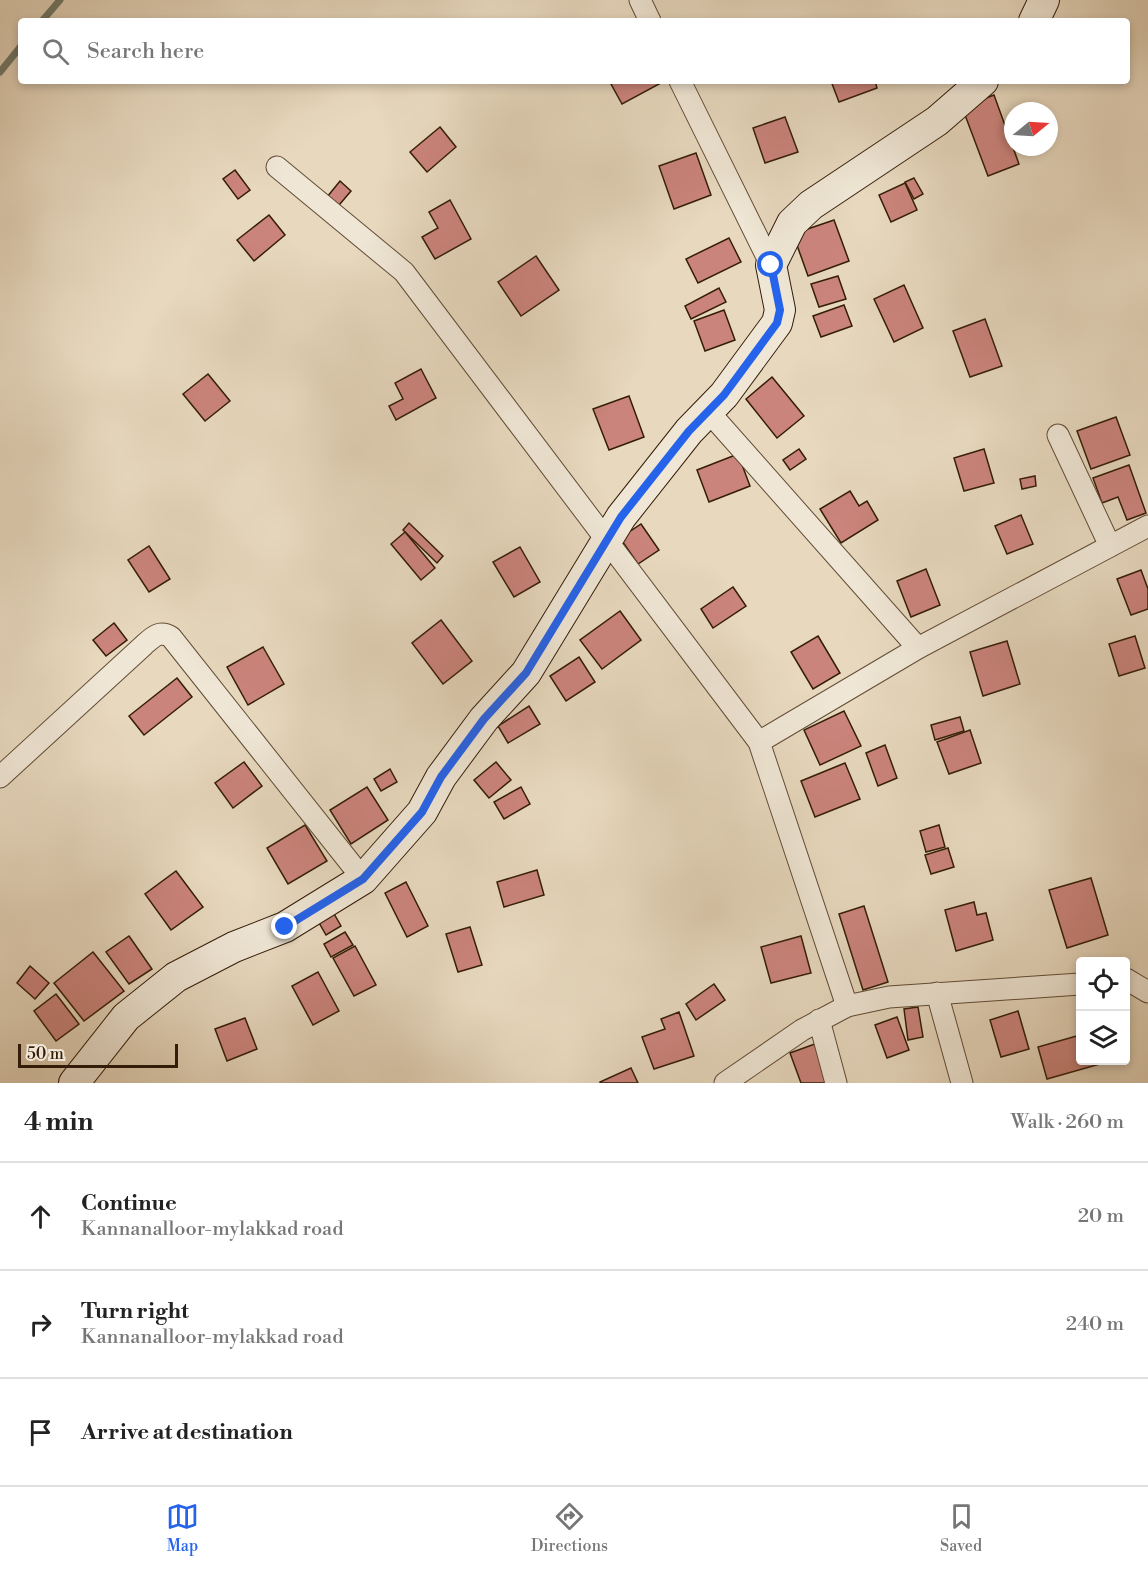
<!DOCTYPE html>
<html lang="en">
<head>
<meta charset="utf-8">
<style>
	:root { --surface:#fff; --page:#f6f6f6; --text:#222; --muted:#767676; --line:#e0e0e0; --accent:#2563eb }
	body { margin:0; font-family:"Libre Bodoni",serif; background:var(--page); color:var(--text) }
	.controls { position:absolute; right:18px; bottom:18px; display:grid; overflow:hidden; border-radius:6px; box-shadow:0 3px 9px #0003 }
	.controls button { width:54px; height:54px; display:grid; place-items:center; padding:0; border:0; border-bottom:2px solid var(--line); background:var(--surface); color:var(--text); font:30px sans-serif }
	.compass { position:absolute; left:1004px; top:102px; width:54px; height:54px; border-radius:50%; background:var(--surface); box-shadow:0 3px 9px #0003; rotate:72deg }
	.scale { position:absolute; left:18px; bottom:15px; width:160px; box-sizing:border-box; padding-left:6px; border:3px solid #341d08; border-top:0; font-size:16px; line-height:21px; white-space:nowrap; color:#341d08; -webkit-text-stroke:4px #efe6d5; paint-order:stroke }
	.stop { position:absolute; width:18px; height:18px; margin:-14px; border:4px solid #2563eb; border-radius:50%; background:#fff }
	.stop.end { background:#2563eb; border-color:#fff; box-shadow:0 2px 6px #0008 }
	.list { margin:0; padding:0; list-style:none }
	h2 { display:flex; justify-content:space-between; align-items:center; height:78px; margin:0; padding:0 24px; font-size:26px }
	h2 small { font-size:20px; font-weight:400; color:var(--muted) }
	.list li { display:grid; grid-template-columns:39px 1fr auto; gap:18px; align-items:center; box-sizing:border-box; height:108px; padding:0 24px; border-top:2px solid var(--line) }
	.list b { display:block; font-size:22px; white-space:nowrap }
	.list p { margin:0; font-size:20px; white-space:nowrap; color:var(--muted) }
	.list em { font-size:20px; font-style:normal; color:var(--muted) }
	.icon { flex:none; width:33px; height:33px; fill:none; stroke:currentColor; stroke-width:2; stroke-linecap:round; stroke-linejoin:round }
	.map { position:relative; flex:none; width:1148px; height:1083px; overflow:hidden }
	.search { position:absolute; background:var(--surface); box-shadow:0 3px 9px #0003; left:18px; right:18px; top:18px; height:66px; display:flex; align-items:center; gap:15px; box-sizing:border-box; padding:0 21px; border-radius:6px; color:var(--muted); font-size:22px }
	.sheet { height:402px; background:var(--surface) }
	nav { display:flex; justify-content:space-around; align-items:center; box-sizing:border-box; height:84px; border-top:2px solid var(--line); background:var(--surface); font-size:16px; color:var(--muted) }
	nav a { display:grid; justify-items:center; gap:3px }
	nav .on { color:var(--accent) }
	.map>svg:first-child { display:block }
</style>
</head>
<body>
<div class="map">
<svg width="1148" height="1083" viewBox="0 0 1148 1083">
	<rect width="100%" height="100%" fill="#e7d8be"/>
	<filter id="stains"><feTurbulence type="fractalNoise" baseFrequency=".00333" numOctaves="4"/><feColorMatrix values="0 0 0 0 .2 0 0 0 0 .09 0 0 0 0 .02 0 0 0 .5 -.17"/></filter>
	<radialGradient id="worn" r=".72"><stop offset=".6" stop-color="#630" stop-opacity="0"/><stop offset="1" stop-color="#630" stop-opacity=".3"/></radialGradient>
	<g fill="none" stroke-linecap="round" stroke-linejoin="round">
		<!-- stream -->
		<g stroke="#6f7b6c" stroke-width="7">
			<path d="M 42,21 L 60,0"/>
			<path d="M 0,72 L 21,46"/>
		</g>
	</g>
	<!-- building -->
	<g fill="#cb847c" stroke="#341d08" stroke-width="1.5">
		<path d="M 617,81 L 660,81 L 661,83 L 622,104 L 611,84 Z"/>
		<path d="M 831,81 L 875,81 L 877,88 L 839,102 Z"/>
		<path d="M 994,95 L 1019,164 L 988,176 L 962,107 Z"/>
		<path d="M 785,117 L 798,152 L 765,163 L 753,128 Z"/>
		<path d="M 440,127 L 456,147 L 427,172 L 410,152 Z"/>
		<path d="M 696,153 L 711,195 L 674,209 L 659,166 Z"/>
		<path d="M 235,170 L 250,190 L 238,199 L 223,179 Z"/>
		<path d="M 914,178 L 923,194 L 914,199 L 905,182 Z"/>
		<path d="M 340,181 L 351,191 L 334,211 L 323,202 Z"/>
		<path d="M 905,183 L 917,210 L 891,222 L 879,195 Z"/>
		<path d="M 450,200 L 471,239 L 435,259 L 422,237 L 438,228 L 429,212 Z"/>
		<path d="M 269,215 L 285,235 L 254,261 L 237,240 Z"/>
		<path d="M 834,220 L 849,261 L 808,276 L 793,234 Z"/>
		<path d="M 729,238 L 741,262 L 698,283 L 686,259 Z"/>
		<path d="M 536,256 L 559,290 L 521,316 L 498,282 Z"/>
		<path d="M 838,276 L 846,299 L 819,307 L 811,284 Z"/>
		<path d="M 904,285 L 923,328 L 894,342 L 874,299 Z"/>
		<path d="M 719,288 L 726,302 L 691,319 L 685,306 Z"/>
		<path d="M 844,305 L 852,326 L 821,337 L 813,316 Z"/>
		<path d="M 724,310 L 735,340 L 705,351 L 694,321 Z"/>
		<path d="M 985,319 L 1002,366 L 970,377 L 953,331 Z"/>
		<path d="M 421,369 L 436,398 L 396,420 L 389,406 L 403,399 L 395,383 Z"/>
		<path d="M 208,374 L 230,401 L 205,421 L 183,394 Z"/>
		<path d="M 772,377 L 804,416 L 777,438 L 746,399 Z"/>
		<path d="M 629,396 L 644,437 L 609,450 L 593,409 Z"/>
		<path d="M 1116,417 L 1130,455 L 1091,469 L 1077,431 Z"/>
		<path d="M 799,449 L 806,459 L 790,470 L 783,460 Z"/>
		<path d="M 984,449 L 994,483 L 964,491 L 954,458 Z"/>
		<path d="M 738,454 L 750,486 L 709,502 L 697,470 Z"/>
		<path d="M 1129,465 L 1146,513 L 1127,520 L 1118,497 L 1102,503 L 1093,478 Z"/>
		<path d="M 1035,476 L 1036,486 L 1022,489 L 1020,479 Z"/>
		<path d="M 850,491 L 859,506 L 867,501 L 878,520 L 841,543 L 820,509 Z"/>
		<path d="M 1021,515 L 1033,544 L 1007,554 L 995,526 Z"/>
		<path d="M 409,523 L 443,556 L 437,563 L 403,530 Z"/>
		<path d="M 641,524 L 659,550 L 638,564 L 620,538 Z"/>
		<path d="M 405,532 L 435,568 L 421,580 L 391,544 Z"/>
		<path d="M 149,546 L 170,579 L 149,592 L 128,560 Z"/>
		<path d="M 520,547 L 540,582 L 514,597 L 493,562 Z"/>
		<path d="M 926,569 L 940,605 L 911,617 L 897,581 Z"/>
		<path d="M 1141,570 L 1148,589 L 1148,609 L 1131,615 L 1117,579 Z"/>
		<path d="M 733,587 L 746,606 L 713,628 L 701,609 Z"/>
		<path d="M 620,611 L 641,640 L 602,669 L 580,640 Z"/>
		<path d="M 441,620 L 472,661 L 443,684 L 412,643 Z"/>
		<path d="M 114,623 L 127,640 L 106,656 L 93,640 Z"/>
		<path d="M 818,636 L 840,673 L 813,689 L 791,652 Z"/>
		<path d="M 1135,636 L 1145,668 L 1119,676 L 1109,644 Z"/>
		<path d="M 1007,641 L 1020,684 L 983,696 L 970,652 Z"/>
		<path d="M 263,647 L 284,684 L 248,705 L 227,667 Z"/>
		<path d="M 579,657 L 595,682 L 566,701 L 550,676 Z"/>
		<path d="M 177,678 L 192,697 L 144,735 L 129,716 Z"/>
		<path d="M 529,706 L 540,724 L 508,743 L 498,726 Z"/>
		<path d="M 844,711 L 861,746 L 820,765 L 804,730 Z"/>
		<path d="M 960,717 L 964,731 L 935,740 L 931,725 Z"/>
		<path d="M 970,730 L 981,763 L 949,774 L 937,742 Z"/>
		<path d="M 885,745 L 897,778 L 878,786 L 866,753 Z"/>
		<path d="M 244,762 L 262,786 L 233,808 L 215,783 Z"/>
		<path d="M 496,762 L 511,780 L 489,798 L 474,780 Z"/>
		<path d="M 845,763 L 860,799 L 815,817 L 801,781 Z"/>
		<path d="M 390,769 L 397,782 L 381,791 L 374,779 Z"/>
		<path d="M 367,787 L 388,820 L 351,844 L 330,810 Z"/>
		<path d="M 521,787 L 530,804 L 504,819 L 494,802 Z"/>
		<path d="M 305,825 L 327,861 L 288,884 L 267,848 Z"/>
		<path d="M 939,825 L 945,847 L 926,852 L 920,831 Z"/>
		<path d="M 948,848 L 954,867 L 931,874 L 925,855 Z"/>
		<path d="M 537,870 L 544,895 L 504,907 L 497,882 Z"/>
		<path d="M 176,871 L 203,907 L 171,930 L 145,894 Z"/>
		<path d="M 1091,878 L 1108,935 L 1067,948 L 1049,890 Z"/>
		<path d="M 406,882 L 428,926 L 407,937 L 385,893 Z"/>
		<path d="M 974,902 L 977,915 L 986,913 L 993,940 L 956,951 L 945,910 Z"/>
		<path d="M 864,906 L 888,982 L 863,990 L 839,914 Z"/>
		<path d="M 333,912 L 341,926 L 326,935 L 318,921 Z"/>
		<path d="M 470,927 L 482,965 L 458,972 L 446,934 Z"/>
		<path d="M 345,932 L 353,945 L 331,957 L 324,944 Z"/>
		<path d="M 129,936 L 152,969 L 129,984 L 106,952 Z"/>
		<path d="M 801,936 L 811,973 L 771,983 L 761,947 Z"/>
		<path d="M 355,946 L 376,985 L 354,996 L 333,958 Z"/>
		<path d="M 93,952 L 124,991 L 84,1021 L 54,983 Z"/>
		<path d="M 30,966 L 49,983 L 35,999 L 17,983 Z"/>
		<path d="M 318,972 L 339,1011 L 313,1025 L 292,986 Z"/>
		<path d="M 714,984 L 725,1000 L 696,1020 L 686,1004 Z"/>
		<path d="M 56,994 L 79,1024 L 56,1041 L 34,1011 Z"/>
		<path d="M 918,1007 L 923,1037 L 908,1040 L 904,1009 Z"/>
		<path d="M 1018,1011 L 1029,1049 L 1001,1057 L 990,1020 Z"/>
		<path d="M 679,1012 L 694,1056 L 654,1069 L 642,1037 L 665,1029 L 661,1019 Z"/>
		<path d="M 897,1017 L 909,1050 L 887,1058 L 875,1025 Z"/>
		<path d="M 245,1018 L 257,1049 L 227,1061 L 215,1029 Z"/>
		<path d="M 1080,1035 L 1080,1060 L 1099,1060 L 1100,1064 L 1047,1079 L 1038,1047 Z"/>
		<path d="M 823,1041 L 839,1083 L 801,1083 L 790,1053 Z"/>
		<path d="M 631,1068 L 638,1083 L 600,1083 L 600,1082 Z"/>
	</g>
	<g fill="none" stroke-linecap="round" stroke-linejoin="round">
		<defs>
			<g id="minor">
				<path d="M 640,0 L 650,21"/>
				<path d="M 680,81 L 771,265"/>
				<path d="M 277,167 L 404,272 L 759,742 L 847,1006"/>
				<path d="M 708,411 L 918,648"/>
				<path d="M 1058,435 L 1110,546"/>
				<path d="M 759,742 L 918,648 L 1148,526"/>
				<path d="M 0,777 L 144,645 C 153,637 159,630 171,637 L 363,879"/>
				<path d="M 1126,979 L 1148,992"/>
				<path d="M 937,993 L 962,1083"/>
				<path d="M 819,1020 L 836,1083"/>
				<path d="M 725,1083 L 802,1030 L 847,1006 L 889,997 L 1080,984"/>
			</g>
			<g id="secondary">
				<path d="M 1034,21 L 1044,0"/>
				<path d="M 74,1083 L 126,1017 L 176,977 L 234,947 L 285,927 L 363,879 L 422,812 L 441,777 L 484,719 L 526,673 L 621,517 L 689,431 L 724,395 L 777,323 L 780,310 L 771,265 L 792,223 L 811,205 L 937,121 L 983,81"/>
			</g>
		</defs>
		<!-- minor casing -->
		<use href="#minor" stroke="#614c36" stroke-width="23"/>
		<!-- secondary casing -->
		<use href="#secondary" stroke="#341d08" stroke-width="32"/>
		<!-- minor -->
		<use href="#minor" stroke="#efe6d5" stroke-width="21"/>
		<!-- secondary -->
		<use href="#secondary" stroke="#efe6d5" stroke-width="30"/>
	</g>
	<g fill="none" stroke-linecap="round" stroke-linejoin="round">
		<!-- route -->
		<path stroke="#2563eb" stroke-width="8" d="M 285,927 L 363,879 L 422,812 L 441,777 L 484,719 L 526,673 L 621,517 L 689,431 L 724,395 L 777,323 L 780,310 L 771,265"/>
	</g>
	<rect width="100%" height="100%" filter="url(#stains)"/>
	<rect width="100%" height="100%" fill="url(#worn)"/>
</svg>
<div class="controls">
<button><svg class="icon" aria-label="locate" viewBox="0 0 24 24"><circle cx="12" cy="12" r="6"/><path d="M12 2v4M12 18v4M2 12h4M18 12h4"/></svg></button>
<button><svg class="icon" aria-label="layers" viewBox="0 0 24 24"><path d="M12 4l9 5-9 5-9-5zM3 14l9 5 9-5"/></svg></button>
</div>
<svg class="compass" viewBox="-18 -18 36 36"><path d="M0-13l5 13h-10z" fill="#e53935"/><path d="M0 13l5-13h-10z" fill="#767676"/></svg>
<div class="scale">50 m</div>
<div class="stop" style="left:771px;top:265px"></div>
<div class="stop end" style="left:285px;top:927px"></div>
<div class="search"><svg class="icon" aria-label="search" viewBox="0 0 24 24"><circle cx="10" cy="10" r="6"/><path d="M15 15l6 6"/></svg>Search here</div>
</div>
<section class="sheet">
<h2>4 min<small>Walk · 260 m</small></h2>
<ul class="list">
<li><svg class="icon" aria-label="ahead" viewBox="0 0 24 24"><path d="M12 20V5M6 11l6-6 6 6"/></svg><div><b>Continue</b><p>Kannanalloor-mylakkad road</p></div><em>20 m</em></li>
<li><svg class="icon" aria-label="right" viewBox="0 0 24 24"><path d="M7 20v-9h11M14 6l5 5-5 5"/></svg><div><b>Turn right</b><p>Kannanalloor-mylakkad road</p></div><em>240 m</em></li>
<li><svg class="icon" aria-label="arrive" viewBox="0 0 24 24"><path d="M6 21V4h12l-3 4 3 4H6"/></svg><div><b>Arrive at destination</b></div></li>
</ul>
</section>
<nav>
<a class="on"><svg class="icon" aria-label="map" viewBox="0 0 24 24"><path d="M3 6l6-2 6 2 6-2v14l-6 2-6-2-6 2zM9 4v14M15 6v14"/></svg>Map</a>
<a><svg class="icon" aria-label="directions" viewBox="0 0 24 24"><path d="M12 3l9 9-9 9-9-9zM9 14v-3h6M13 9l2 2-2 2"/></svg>Directions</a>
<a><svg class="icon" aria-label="saved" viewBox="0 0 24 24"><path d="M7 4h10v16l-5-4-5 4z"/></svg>Saved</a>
</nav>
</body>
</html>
